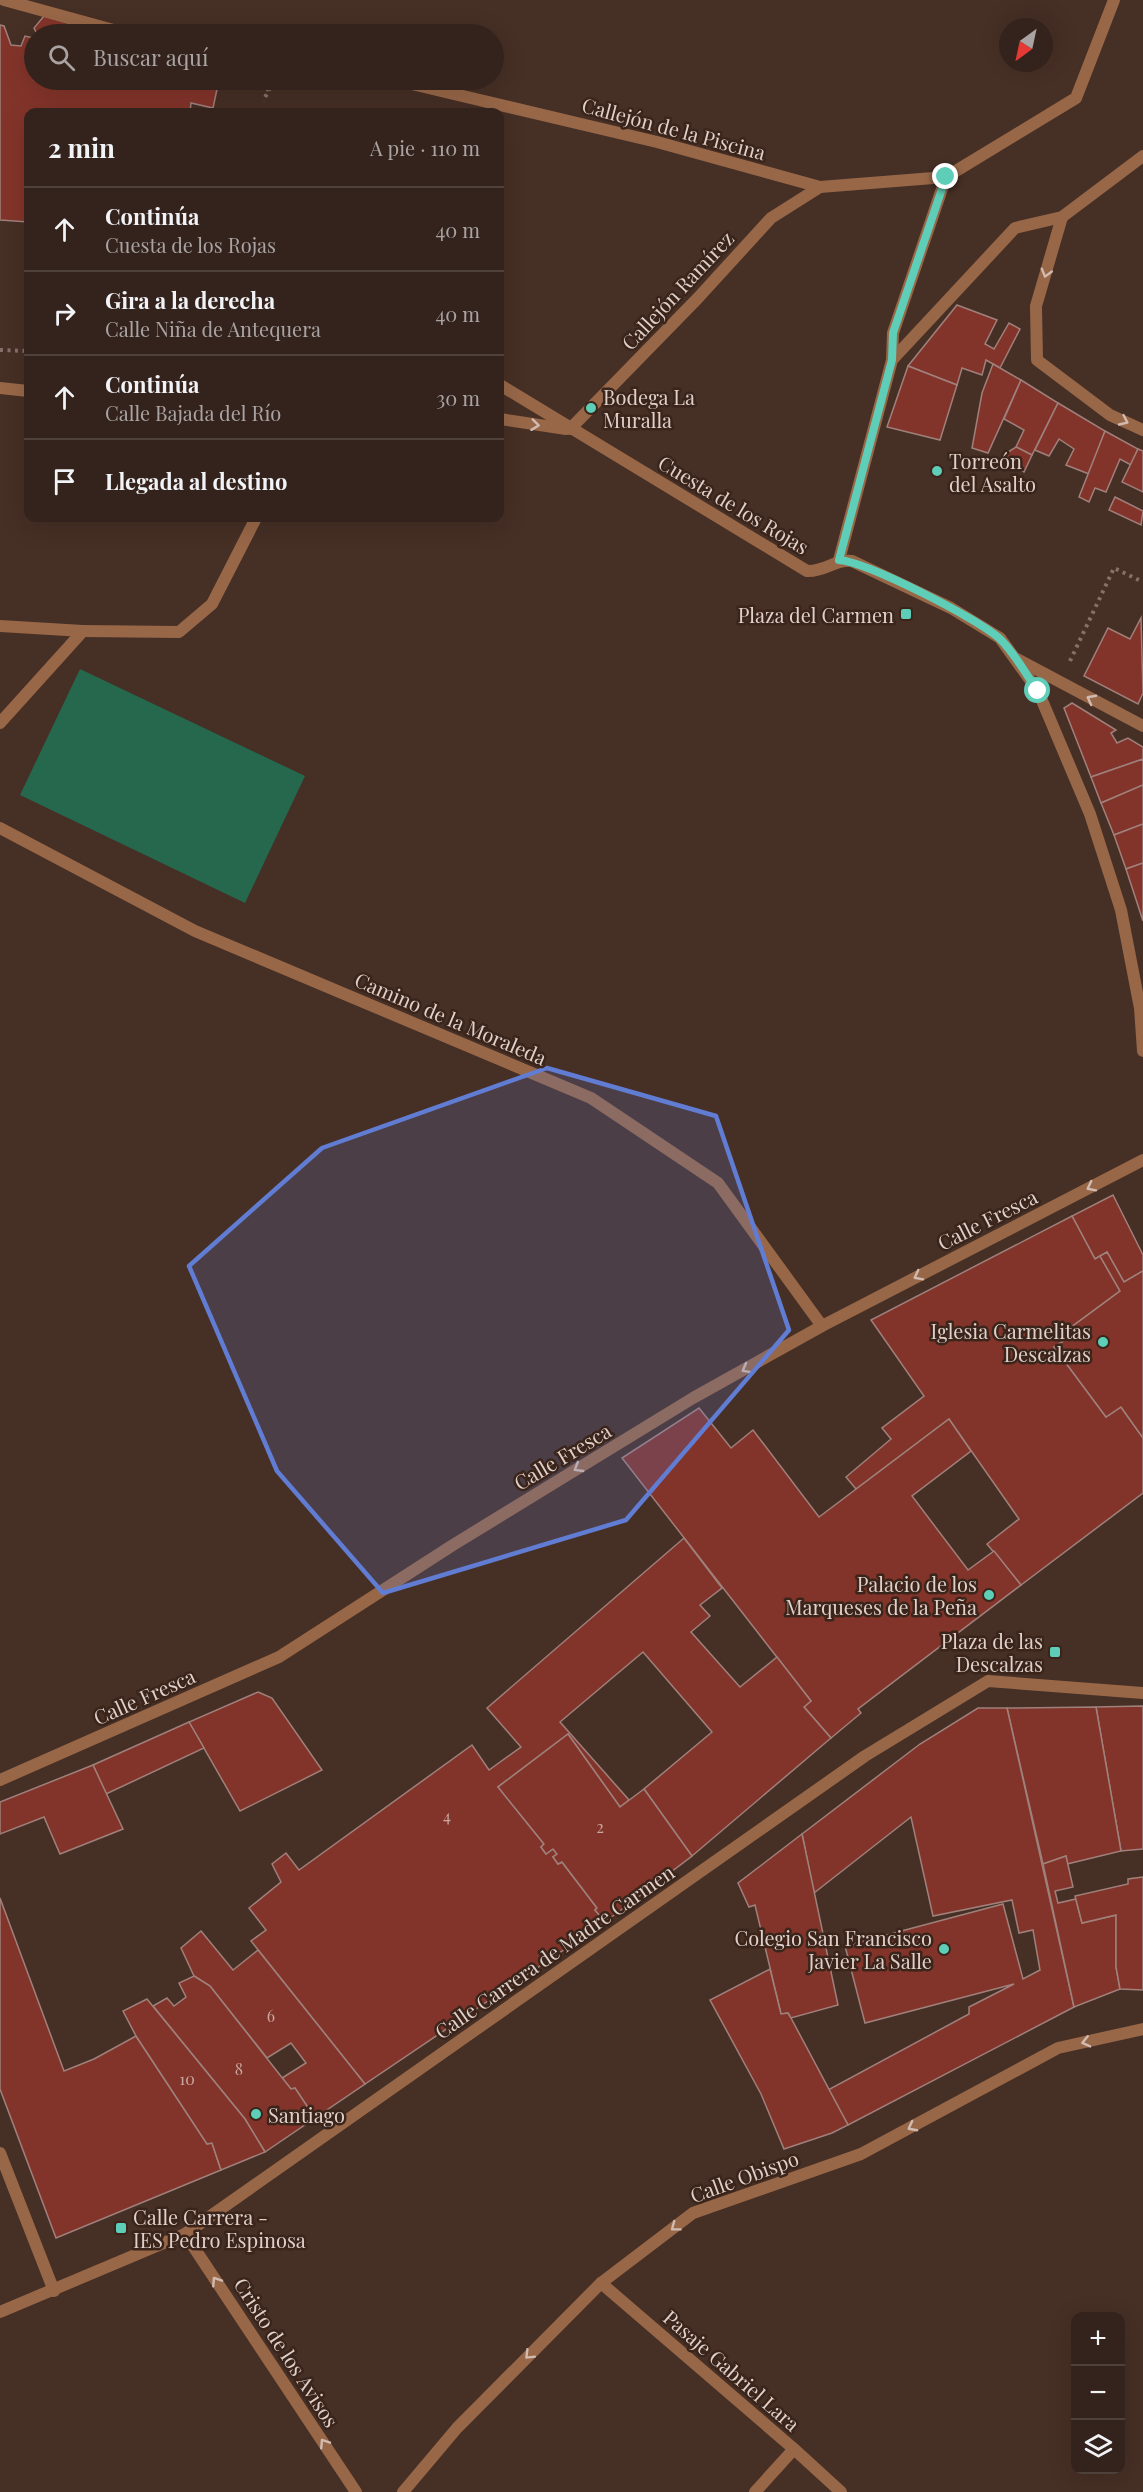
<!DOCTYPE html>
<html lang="es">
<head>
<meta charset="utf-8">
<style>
	:root { --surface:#34231c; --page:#3f2f29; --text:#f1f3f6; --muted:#a9a4a3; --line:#4e403b }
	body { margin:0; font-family:"Playfair Display",serif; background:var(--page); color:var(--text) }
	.controls { position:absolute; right:18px; bottom:18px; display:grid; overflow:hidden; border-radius:12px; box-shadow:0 6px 24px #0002 }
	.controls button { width:54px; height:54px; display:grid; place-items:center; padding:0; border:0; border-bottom:2px solid var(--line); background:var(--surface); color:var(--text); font:30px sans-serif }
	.compass { position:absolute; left:999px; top:18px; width:54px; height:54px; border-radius:50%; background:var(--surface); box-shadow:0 6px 24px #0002; rotate:213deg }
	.stop { position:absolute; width:18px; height:18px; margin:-14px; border:4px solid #5eceb8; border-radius:50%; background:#fff }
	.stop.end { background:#5eceb8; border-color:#fff; box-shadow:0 2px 6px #0008 }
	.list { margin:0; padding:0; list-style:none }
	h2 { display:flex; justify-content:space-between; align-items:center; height:78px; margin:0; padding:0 24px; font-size:26px }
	h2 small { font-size:20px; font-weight:400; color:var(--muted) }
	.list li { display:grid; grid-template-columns:39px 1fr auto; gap:18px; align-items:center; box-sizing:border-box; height:84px; padding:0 24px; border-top:2px solid var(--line) }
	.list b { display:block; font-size:22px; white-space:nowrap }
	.list p { margin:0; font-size:20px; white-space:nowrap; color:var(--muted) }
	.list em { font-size:20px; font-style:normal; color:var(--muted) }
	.icon { flex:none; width:33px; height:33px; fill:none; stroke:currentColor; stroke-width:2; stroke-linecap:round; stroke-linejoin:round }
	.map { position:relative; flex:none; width:1143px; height:2492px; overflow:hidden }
	.search { position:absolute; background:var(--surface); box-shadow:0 6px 24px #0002; left:24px; top:24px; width:480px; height:66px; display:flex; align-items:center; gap:15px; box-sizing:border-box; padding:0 21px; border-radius:33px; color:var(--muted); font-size:22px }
	.panel { position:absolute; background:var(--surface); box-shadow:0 6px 24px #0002; left:24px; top:108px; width:480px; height:414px; border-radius:12px }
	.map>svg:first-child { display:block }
</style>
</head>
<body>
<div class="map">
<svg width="1143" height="2492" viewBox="0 0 1143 2492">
	<rect width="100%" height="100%" fill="#462f25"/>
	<!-- green -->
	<path fill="#25684d" d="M 80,669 L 305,776 L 245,903 L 20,795 Z"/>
	<!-- building -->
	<g fill="#83342a" stroke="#9f807b" stroke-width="1.5">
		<path d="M 44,16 L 106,34 L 37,34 L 34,28 Z"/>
		<path d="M 0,25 L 4,26 L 11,45 L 21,46 L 25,36 L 34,38 L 34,80 L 219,80 L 213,108 L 191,103 L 190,112 L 28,112 L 28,222 L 0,220 Z"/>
		<path d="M 957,305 L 997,320 L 985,344 L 994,349 L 1009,323 L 1020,329 L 1000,368 L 986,360 L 982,375 L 962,368 L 957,385 L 908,366 Z"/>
		<path d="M 993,364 L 1021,380 L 988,453 L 972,448 L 982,393 Z"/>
		<path d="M 908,366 L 957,385 L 940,440 L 887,427 Z"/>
		<path d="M 1021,380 L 1058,403 L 1032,455 L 1016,447 L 1024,430 L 1004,419 Z"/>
		<path d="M 1058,403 L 1105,431 L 1089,474 L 1066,465 L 1074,449 L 1059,439 L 1049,456 L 1035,450 Z"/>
		<path d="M 1105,431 L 1138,449 L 1131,465 L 1120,459 L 1106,492 L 1095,488 L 1089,502 L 1079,497 Z"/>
		<path d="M 1016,447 L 1032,455 L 1024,472 L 1007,462 L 1008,452 Z"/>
		<path d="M 1138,449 L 1143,451 L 1143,492 L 1122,482 Z"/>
		<path d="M 1115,497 L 1143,511 L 1141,525 L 1109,510 Z"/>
		<path d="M 1141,618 L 1143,693 L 1138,704 L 1084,676 L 1108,628 L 1130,639 Z"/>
		<path d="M 1072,703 L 1116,730 L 1111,733 L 1117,743 L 1128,738 L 1143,747 L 1143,759 L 1091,777 L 1064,708 Z"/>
		<path d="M 1143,759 L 1143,785 L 1101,803 L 1091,777 Z"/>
		<path d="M 1143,785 L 1143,824 L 1114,835 L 1101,803 Z"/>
		<path d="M 1143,824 L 1143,863 L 1126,869 L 1114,835 Z"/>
		<path d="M 1143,863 L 1143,921 L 1126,869 Z"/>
		<path d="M 1113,1195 L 1143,1255 L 1143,1271 L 1124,1282 L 1107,1252 L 1095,1259 L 1072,1216 Z"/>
		<path d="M 1072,1216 L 1095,1259 L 1100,1256 L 1120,1291 L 1066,1331 L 1070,1337 L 1054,1347 L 1106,1417 L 1121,1407 L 1143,1438 L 1143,1493 L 1021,1585 L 987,1544 L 1019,1519 L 949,1419 L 856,1489 L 846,1477 L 891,1439 L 882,1428 L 924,1396 L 871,1320 Z"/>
		<path d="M 1107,1252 L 1124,1282 L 1143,1271 L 1143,1438 L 1121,1407 L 1106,1417 L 1054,1347 L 1070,1337 L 1066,1331 L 1120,1291 L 1100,1256 Z"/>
		<path d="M 699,1408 L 731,1448 L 753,1430 L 819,1517 L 949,1419 L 971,1451 L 912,1496 L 968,1570 L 994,1551 L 1021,1585 L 858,1709 L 861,1713 L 831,1738 L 804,1707 L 811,1701 L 622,1458 Z"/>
		<path d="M 684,1538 L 722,1588 L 700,1605 L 710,1616 L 691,1632 L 740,1687 L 777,1657 L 811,1701 L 804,1707 L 831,1738 L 692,1856 L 644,1789 L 712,1732 L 643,1652 L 560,1722 L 629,1800 L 620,1807 L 568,1734 L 498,1787 L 544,1844 L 541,1847 L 546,1854 L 553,1849 L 557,1854 L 553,1857 L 558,1864 L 562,1862 L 597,1908 L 595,1910 L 605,1922 L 365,2084 L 251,1941 L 266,1930 L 249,1908 L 281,1882 L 272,1864 L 286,1853 L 299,1870 L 472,1745 L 489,1770 L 521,1747 L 487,1708 Z"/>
		<path d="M 258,1692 L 272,1698 L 322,1770 L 240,1811 L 189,1722 Z"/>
		<path d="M 1143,1706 L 1143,1849 L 1121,1851 L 1096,1707 Z"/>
		<path d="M 1096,1707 L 1121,1851 L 1067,1864 L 1066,1856 L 1043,1864 L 1007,1708 Z"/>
		<path d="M 978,1708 L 1007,1708 L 1074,2007 L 848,2125 L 828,2090 L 969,2014 L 969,2007 L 1014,1984 L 865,2023 L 845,1946 L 1003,1904 L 1023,1979 L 1040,1970 L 1033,1930 L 1019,1933 L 1012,1900 L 933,1916 L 911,1817 L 814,1893 L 802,1834 L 920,1744 Z"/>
		<path d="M 189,1722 L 204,1748 L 106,1794 L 93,1765 Z"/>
		<path d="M 568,1734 L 620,1807 L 644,1789 L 692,1856 L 605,1922 L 595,1910 L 597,1908 L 562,1862 L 558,1864 L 553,1857 L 557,1854 L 553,1849 L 546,1854 L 541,1847 L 544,1844 L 498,1787 Z"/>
		<path d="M 93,1765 L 123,1829 L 60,1854 L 44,1817 L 0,1834 L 0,1802 Z"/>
		<path d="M 802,1834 L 838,2005 L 791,2018 L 788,2013 L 781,2014 L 755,1905 L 749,1907 L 738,1883 Z"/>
		<path d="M 1066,1856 L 1073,1887 L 1055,1891 L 1058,1903 L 1076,1899 L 1082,1923 L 1116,1915 L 1116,1967 L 1120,1989 L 1074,2007 L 1043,1864 Z"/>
		<path d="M 1143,1877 L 1143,1990 L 1120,1989 L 1116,1967 L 1116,1915 L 1082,1923 L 1075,1896 L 1128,1884 L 1128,1879 Z"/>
		<path d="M 0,1898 L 64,2071 L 94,2059 L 136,2036 L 207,2144 L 212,2143 L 221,2170 L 56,2238 L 0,2089 Z"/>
		<path d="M 201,1931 L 233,1970 L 258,1950 L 365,2084 L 315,2118 L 295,2088 L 291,2089 L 282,2078 L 306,2063 L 291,2043 L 267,2058 L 210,1986 L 194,1976 L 181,1948 Z"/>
		<path d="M 770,1969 L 781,2014 L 788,2013 L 791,2018 L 848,2125 L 832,2133 L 784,2149 L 761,2094 L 710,2000 Z"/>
		<path d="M 194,1976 L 210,1986 L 291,2089 L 295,2088 L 315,2118 L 265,2152 L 245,2119 L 153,2006 L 167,1998 L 174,2006 L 186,1997 L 179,1983 Z"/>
		<path d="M 147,1999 L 245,2119 L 265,2152 L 221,2170 L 212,2143 L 207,2144 L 136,2036 L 123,2011 Z"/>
	</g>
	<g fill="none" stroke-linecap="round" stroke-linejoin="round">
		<!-- path -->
		<g stroke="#857169" stroke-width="4" stroke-dasharray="3 4.5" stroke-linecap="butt">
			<path d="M 246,80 L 269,90 L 263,101"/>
			<path d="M 0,350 L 28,351"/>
			<path d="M 1070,661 L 1114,568 L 1143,582"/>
		</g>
		<!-- service -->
		<g stroke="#986748" stroke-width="12">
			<path d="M 4,0 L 128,34"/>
			<path d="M 395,80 L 657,142 L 820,187 L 946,177"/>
			<path d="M 570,429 L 697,299 L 771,218 L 820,187"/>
		</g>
		<!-- pedestrian -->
		<g stroke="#986748" stroke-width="12">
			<path d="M 83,631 L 179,632 L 212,604 L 256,518"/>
			<path d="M 601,2283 L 794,2449 L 755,2492"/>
			<path d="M 794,2449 L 841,2492"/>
		</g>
		<!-- minor -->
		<g stroke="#986748" stroke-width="12">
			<path d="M 1062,217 L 1036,306 L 1037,360 L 1110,415 L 1143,430"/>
			<path d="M 892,360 L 893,333 L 946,177 L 1076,98 L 1114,0"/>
			<path d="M 500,385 L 807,571 C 825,572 835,559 852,561 L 951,608 L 1000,638 L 1038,691 L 1090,814 L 1121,910 L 1140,1008 L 1143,1051"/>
			<path d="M 0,388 L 28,391"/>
			<path d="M 500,419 L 566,429"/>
			<path d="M 839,560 L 892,360 L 1015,228 L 1062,217 L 1143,156"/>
			<path d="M 0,626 L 83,631"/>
			<path d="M 1017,659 L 1143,726"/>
			<path d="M 0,723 L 83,631"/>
			<path d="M 0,828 L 195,931 L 591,1098 L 718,1183 L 822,1326"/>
			<path d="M 0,1780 L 279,1657 L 453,1545 L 693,1398 L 822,1326 L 1143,1160"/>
			<path d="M 0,2153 L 54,2291"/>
			<path d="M 185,2234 L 356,2492"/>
			<path d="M 403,2492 L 457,2428 L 601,2283 L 693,2213 L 861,2154 L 1058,2048 L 1143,2029"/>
		</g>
		<!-- tertiary -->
		<path stroke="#986748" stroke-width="12" d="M 0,2312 L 185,2234 L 865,1756 L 988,1681 L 1143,1693"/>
	</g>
	<!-- one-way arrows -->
	<defs><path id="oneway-chevron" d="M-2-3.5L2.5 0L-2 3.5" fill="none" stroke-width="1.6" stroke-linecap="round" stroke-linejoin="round" transform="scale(1.5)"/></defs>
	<g stroke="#d1bbb0">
		<use href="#oneway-chevron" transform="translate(1046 273) rotate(106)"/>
		<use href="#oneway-chevron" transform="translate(1124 421) rotate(25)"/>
		<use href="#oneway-chevron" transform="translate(535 425) rotate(7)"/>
		<use href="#oneway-chevron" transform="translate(1091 699) rotate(-152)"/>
		<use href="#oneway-chevron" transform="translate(1091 1187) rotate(153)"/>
		<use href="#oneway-chevron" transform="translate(918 1276) rotate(153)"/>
		<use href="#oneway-chevron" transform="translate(746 1369) rotate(151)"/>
		<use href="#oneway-chevron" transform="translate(578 1468) rotate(149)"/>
		<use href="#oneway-chevron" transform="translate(1086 2042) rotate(167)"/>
		<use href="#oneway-chevron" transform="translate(912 2127) rotate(152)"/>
		<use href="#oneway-chevron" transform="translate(675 2227) rotate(143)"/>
		<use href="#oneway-chevron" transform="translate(216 2281) rotate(-123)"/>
		<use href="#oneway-chevron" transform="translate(529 2355) rotate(135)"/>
		<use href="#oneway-chevron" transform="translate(324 2443) rotate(-123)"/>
	</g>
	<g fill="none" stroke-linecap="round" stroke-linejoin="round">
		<!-- route -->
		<path stroke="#5eceb8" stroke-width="8" d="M 946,177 L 893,333 L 892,360 L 839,560 C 867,562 979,619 1000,639 C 1015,653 1026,675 1038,691"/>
	</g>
	<!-- marked area -->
	<path fill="#617cd3" fill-opacity="0.2" stroke="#617cd3" stroke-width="4.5" stroke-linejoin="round" d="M 547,1068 L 716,1116 L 789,1330 L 626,1520 L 383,1593 L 277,1471 L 189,1266 L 322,1148 Z"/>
	<!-- markers -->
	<g fill="#5eceb8" stroke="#3b251b" stroke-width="2">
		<circle cx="591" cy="408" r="6"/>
		<circle cx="937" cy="471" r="6"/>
		<rect x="900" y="608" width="12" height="12" rx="3"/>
		<circle cx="1103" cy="1342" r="6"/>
		<circle cx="989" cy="1595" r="6"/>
		<rect x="1049" y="1646" width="12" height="12" rx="3"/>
		<circle cx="944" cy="1949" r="6"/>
		<circle cx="256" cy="2114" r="6"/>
		<rect x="115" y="2222" width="12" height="12" rx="3"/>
	</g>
	<g text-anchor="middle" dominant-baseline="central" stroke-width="5" stroke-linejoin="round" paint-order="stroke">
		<!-- number labels -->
		<g font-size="16" fill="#c8a9a2">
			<text x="447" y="1815">4</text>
			<text x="600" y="1826">2</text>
			<text x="271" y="2015">6</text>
			<text x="239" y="2068">8</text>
			<text x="187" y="2078">10</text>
		</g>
		<!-- street labels -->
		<g font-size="20" fill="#dfd0ca" stroke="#3b251b">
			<text transform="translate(674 128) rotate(15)">Callejón de la Piscina</text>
			<text transform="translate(677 290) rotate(-47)">Callejón Ramírez</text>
			<text transform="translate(734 504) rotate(31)">Cuesta de los Rojas</text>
			<text transform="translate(451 1018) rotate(23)">Camino de la Moraleda</text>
			<text transform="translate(987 1219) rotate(-27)">Calle Fresca</text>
			<text transform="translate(562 1456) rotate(-31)">Calle Fresca</text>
			<text transform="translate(144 1696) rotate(-24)">Calle Fresca</text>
			<text transform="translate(554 1951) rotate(-35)">Calle Carrera de Madre Carmen</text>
			<text transform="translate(744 2176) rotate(-20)">Calle Obispo</text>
			<text transform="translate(287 2352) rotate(57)">Cristo de los Avisos</text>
			<text transform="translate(732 2370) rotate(41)">Pasaje Gabriel Lara</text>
		</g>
		<!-- poi labels -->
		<g font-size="20" fill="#dfd0ca" stroke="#3b251b" text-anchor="end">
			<text x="603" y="396" text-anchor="start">Bodega La<tspan x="603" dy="23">Muralla</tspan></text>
			<text x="949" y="460" text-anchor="start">Torreón<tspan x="949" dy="23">del Asalto</tspan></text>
			<text x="894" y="614">Plaza del Carmen</text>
			<text x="1091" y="1330">Iglesia Carmelitas<tspan x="1091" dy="23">Descalzas</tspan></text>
			<text x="977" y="1583">Palacio de los<tspan x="977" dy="23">Marqueses de la Peña</tspan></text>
			<text x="1043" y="1640">Plaza de las<tspan x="1043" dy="23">Descalzas</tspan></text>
			<text x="932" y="1937">Colegio San Francisco<tspan x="932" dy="23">Javier La Salle</tspan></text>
			<text x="268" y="2114" text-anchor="start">Santiago</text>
			<text x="133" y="2216" text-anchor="start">Calle Carrera -<tspan x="133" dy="23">IES Pedro Espinosa</tspan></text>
		</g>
	</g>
</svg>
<div class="controls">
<button>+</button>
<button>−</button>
<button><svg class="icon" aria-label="layers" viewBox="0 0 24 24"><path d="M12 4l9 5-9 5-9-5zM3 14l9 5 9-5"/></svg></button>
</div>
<svg class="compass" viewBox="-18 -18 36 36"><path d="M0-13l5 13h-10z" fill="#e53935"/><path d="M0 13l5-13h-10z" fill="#a9a4a3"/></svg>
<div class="stop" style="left:1038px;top:691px"></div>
<div class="stop end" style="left:946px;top:177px"></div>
<div class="search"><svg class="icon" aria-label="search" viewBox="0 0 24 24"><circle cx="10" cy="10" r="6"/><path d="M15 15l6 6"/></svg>Buscar aquí</div>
<section class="panel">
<h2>2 min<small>A pie · 110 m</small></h2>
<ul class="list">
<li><svg class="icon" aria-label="ahead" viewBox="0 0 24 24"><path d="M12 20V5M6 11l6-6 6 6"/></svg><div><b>Continúa</b><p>Cuesta de los Rojas</p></div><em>40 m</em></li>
<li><svg class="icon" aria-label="right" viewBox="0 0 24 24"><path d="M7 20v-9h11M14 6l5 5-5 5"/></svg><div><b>Gira a la derecha</b><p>Calle Niña de Antequera</p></div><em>40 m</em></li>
<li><svg class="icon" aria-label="ahead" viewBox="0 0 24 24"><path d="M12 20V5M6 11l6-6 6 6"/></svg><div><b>Continúa</b><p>Calle Bajada del Río</p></div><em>30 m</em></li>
<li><svg class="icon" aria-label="arrive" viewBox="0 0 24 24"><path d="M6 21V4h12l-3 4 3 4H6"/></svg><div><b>Llegada al destino</b></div></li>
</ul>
</section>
</div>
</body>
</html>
